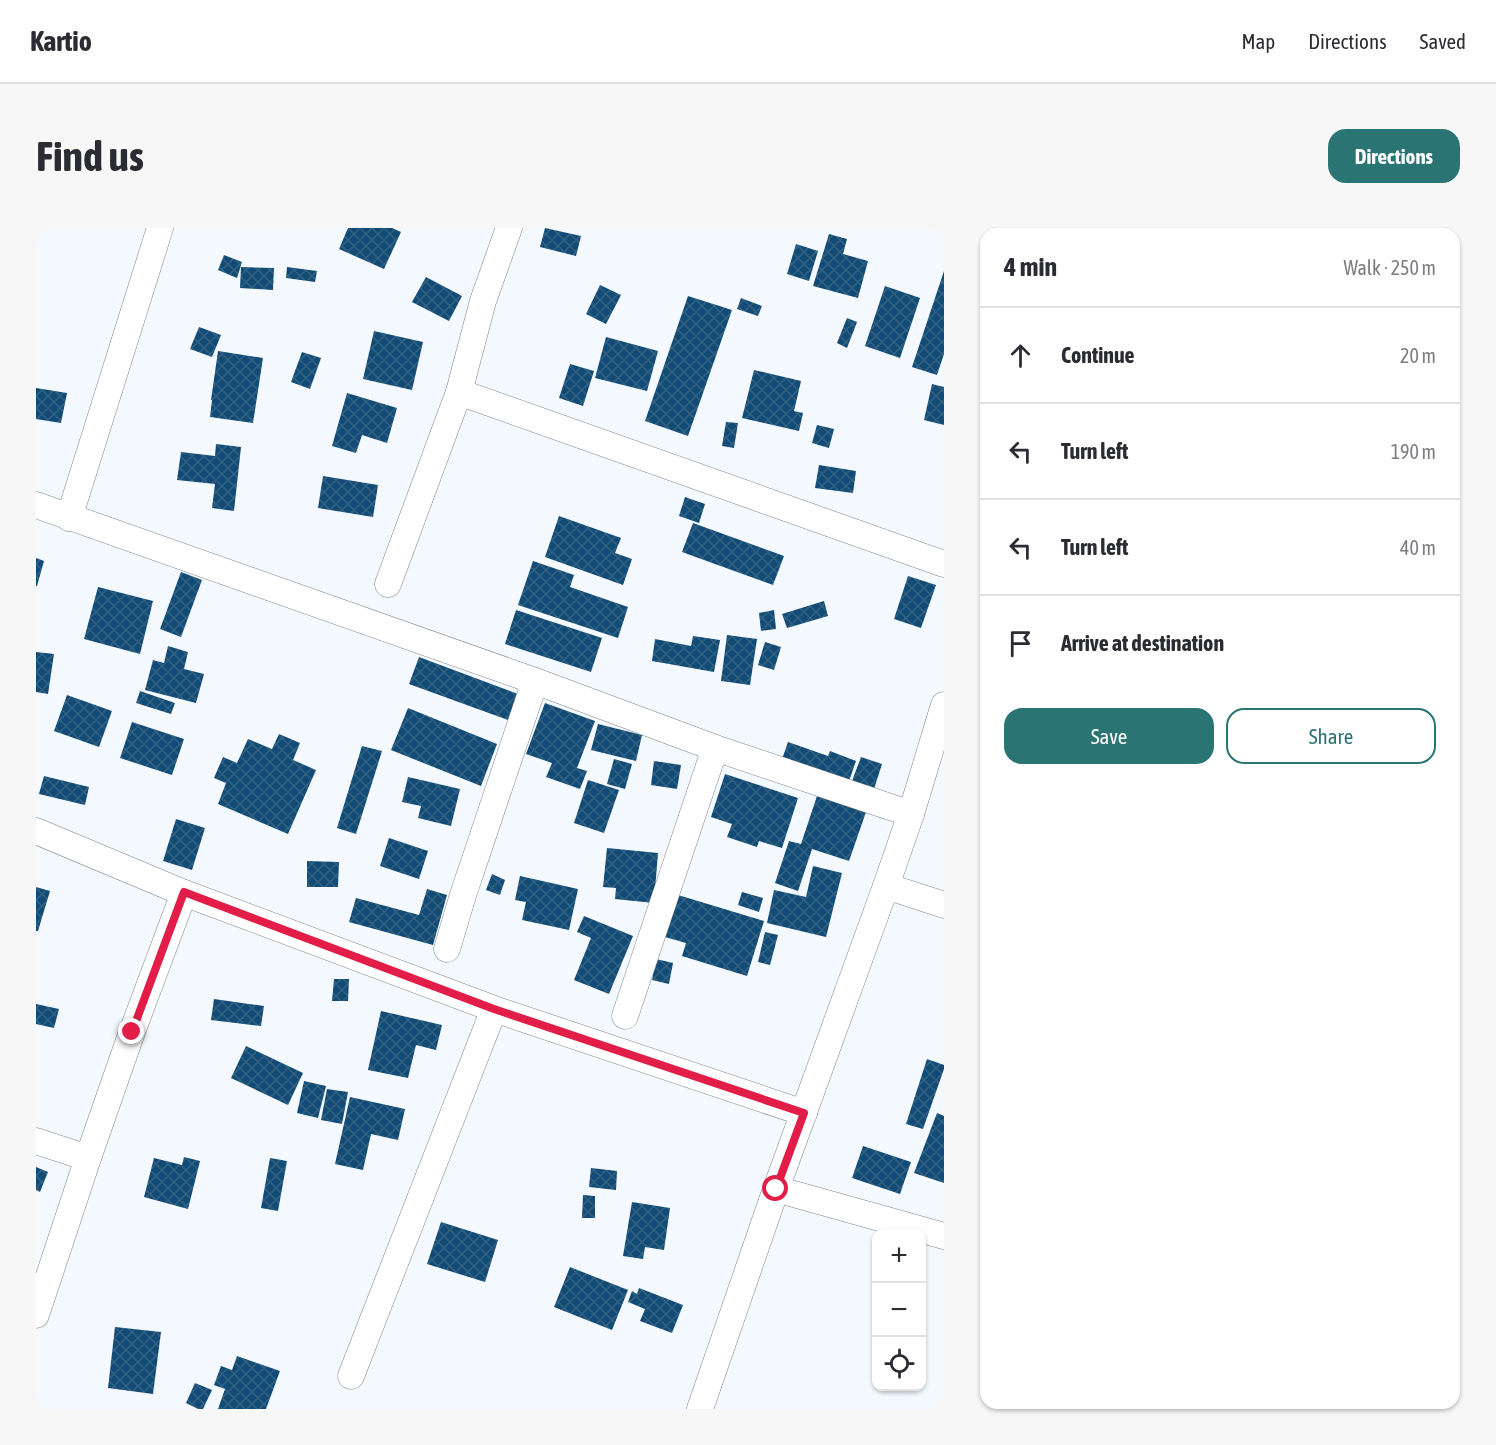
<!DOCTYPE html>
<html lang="en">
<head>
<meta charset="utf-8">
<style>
	:root { --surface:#fff; --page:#f7f7f7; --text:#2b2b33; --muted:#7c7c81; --line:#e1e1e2; --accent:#2a7473 }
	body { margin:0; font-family:"Asap Condensed",sans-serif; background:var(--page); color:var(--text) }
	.controls { position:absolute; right:18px; bottom:18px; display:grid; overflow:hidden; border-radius:12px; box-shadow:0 2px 4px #0004 }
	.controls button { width:54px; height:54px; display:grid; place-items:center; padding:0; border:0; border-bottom:2px solid var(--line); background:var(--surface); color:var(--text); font:30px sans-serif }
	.stop { position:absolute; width:18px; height:18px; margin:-14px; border:4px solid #e11d48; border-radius:50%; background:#fff }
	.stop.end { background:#e11d48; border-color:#fff; box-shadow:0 2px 6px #0008 }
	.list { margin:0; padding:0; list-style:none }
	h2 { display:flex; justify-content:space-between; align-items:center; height:78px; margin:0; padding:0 24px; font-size:26px }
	h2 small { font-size:20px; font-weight:400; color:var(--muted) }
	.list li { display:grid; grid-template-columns:39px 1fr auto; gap:18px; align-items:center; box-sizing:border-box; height:96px; padding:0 24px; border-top:2px solid var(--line) }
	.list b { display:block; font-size:22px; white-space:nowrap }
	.list em { font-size:20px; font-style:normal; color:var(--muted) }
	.actions { display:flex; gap:12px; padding:18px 24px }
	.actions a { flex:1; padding:14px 0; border:2px solid var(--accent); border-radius:18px; text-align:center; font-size:21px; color:var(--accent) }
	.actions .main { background:var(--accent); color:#fff }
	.icon { flex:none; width:33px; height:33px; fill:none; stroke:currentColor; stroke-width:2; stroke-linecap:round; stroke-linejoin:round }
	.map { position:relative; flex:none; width:908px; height:1181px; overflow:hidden; border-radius:18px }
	header { display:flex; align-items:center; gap:36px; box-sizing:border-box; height:84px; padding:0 30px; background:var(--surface); border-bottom:2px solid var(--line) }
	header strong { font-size:28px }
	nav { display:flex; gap:33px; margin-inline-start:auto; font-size:21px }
	.intro { display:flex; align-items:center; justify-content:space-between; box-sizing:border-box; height:144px; padding:0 36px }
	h1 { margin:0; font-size:42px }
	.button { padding:15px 27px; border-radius:18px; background:var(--accent); color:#fff; font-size:21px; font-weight:700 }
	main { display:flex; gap:36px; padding:0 36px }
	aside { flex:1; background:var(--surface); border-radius:18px; box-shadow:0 2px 4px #0004 }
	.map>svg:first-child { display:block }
</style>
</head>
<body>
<header>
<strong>Kartio</strong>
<nav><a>Map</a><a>Directions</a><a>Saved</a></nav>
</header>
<div class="intro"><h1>Find us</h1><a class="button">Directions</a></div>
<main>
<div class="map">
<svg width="908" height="1181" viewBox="0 0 908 1181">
	<defs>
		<pattern id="building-cross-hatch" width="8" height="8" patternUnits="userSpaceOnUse" patternTransform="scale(1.5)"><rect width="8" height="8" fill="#124b75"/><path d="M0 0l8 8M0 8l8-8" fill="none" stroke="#336182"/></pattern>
	</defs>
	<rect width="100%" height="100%" fill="#f3f9fe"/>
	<!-- building -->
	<g fill="url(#building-cross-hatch)">
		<path d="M 312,0 L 356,0 L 365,4 L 348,41 L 303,21 Z"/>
		<path d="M 509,0 L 545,8 L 540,28 L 504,19 Z"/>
		<path d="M 793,6 L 811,11 L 807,26 L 832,33 L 822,70 L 777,58 Z"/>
		<path d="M 760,16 L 782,23 L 773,53 L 751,46 Z"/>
		<path d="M 188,27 L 206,34 L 201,50 L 182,42 Z"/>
		<path d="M 205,39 L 238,40 L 237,62 L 204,60 Z"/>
		<path d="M 251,39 L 281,43 L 279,54 L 250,50 Z"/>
		<path d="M 908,43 L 908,126 L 901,147 L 876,139 Z"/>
		<path d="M 390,49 L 426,68 L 413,93 L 376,74 Z"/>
		<path d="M 564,57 L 585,67 L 570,96 L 550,86 Z"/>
		<path d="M 849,58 L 884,70 L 864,130 L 829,118 Z"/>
		<path d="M 652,68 L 696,82 L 652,208 L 609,193 Z"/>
		<path d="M 705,70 L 726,78 L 722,88 L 701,81 Z"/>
		<path d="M 811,90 L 821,94 L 811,120 L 801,115 Z"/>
		<path d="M 163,99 L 185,107 L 176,129 L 154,121 Z"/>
		<path d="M 338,103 L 387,114 L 376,162 L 327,151 Z"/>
		<path d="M 570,109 L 622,123 L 611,163 L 559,150 Z"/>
		<path d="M 182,123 L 227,130 L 217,195 L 174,189 L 176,172 L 175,172 Z"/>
		<path d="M 266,124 L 285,130 L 274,161 L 255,154 Z"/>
		<path d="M 534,136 L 558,143 L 547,178 L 523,170 Z"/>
		<path d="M 718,142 L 765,153 L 758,183 L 767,185 L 763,203 L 706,190 Z"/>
		<path d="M 896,156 L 908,159 L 908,197 L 888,192 Z"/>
		<path d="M 0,160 L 31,165 L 25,195 L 0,191 Z"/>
		<path d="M 311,165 L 361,180 L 351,215 L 326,207 L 320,225 L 296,218 Z"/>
		<path d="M 690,194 L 702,195 L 698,220 L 686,218 Z"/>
		<path d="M 781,197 L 798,201 L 793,220 L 776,215 Z"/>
		<path d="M 180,216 L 205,219 L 198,283 L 176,280 L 179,256 L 141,252 L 145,224 L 179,228 Z"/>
		<path d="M 783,237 L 820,243 L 817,265 L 779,260 Z"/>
		<path d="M 287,248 L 342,257 L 337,289 L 282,280 Z"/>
		<path d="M 649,269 L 669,276 L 663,295 L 643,288 Z"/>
		<path d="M 523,288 L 585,310 L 579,325 L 596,331 L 587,357 L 509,329 Z"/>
		<path d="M 657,295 L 748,328 L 737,357 L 646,324 Z"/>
		<path d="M 0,330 L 8,333 L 1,358 L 0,358 Z"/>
		<path d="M 497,333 L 538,347 L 534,359 L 592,379 L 582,410 L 482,377 Z"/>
		<path d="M 145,344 L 166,352 L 145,409 L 124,401 Z"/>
		<path d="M 872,348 L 900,357 L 885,400 L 858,391 Z"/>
		<path d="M 62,359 L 117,373 L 104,426 L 48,411 Z"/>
		<path d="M 788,373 L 792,388 L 751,400 L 746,386 Z"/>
		<path d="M 480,382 L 566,410 L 555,444 L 469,416 Z"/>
		<path d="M 738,382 L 740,401 L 725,403 L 723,385 Z"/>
		<path d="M 691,407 L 721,411 L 714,457 L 685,453 Z"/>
		<path d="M 657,408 L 684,412 L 678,444 L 616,433 L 619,411 L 655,418 Z"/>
		<path d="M 729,414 L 745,419 L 738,442 L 722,437 Z"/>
		<path d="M 132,418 L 152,424 L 148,441 L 168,446 L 160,475 L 109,462 L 117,432 L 128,435 Z"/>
		<path d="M 0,424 L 18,426 L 12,466 L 0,464 Z"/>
		<path d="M 383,429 L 482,466 L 472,492 L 373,456 Z"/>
		<path d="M 104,463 L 139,475 L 135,486 L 100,475 Z"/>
		<path d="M 31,467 L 76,483 L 63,519 L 18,503 Z"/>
		<path d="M 509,475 L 559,493 L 541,540 L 551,543 L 544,561 L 510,549 L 516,535 L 490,526 Z"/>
		<path d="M 372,480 L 461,516 L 445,558 L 355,522 Z"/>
		<path d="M 96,494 L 148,511 L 136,547 L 84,530 Z"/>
		<path d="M 562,496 L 606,507 L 600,533 L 555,522 Z"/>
		<path d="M 243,506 L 264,515 L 257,532 L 280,542 L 252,606 L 182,576 L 190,555 L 178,550 L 187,529 L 201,535 L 212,511 L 236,521 Z"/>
		<path d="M 752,514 L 792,528 L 794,523 L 820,533 L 812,556 L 745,534 Z"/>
		<path d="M 326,518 L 346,523 L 320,606 L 301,600 Z"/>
		<path d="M 825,529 L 846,536 L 838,561 L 816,553 Z"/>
		<path d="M 578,531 L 596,536 L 589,561 L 571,556 Z"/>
		<path d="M 618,533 L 645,537 L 641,561 L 615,557 Z"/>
		<path d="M 689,546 L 762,570 L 746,620 L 723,613 L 721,619 L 691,609 L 696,596 L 675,589 Z"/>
		<path d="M 8,548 L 53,559 L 49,577 L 3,566 Z"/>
		<path d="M 372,549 L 424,561 L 415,598 L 382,590 L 385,578 L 366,574 Z"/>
		<path d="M 552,552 L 583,562 L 568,605 L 538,595 Z"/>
		<path d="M 781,568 L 830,584 L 813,633 L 776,621 L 762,663 L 739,655 L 753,613 L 765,616 Z"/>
		<path d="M 140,591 L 169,600 L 156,642 L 127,633 Z"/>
		<path d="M 353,610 L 392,623 L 383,651 L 344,638 Z"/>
		<path d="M 571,620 L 622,625 L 618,675 L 579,671 L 580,660 L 567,659 Z"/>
		<path d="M 271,633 L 303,634 L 302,659 L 271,659 Z"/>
		<path d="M 777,638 L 806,645 L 790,709 L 731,695 L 738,662 L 770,669 Z"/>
		<path d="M 456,646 L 469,652 L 464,667 L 450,662 Z"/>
		<path d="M 484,648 L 542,661 L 533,702 L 486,692 L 490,674 L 479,672 Z"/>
		<path d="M 0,659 L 14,663 L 2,703 L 0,703 Z"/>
		<path d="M 391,661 L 411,667 L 397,717 L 313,694 L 320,670 L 383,687 Z"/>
		<path d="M 706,664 L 727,670 L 723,684 L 702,677 Z"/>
		<path d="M 642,667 L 728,693 L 711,748 L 646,728 L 650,715 L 629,709 Z"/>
		<path d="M 548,688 L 597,708 L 573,766 L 538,752 L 555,710 L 541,704 Z"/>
		<path d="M 729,704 L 742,707 L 734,737 L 722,734 Z"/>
		<path d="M 620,731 L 637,735 L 633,756 L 616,752 Z"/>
		<path d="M 298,751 L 313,751 L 312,773 L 296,773 Z"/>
		<path d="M 178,771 L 228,778 L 225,798 L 175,792 Z"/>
		<path d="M 0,776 L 23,781 L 18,800 L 0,796 Z"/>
		<path d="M 345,783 L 406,797 L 400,822 L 380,817 L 372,850 L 332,842 Z"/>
		<path d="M 210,818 L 267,845 L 252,877 L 195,850 Z"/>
		<path d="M 891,831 L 908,837 L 908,841 L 887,901 L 870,896 Z"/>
		<path d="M 268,853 L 290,858 L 282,890 L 261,885 Z"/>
		<path d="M 291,861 L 312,864 L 306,896 L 285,892 Z"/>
		<path d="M 314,869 L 369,881 L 362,912 L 335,906 L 327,942 L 299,936 Z"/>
		<path d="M 901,885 L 908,888 L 908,955 L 878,945 Z"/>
		<path d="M 827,918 L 875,934 L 864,966 L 816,950 Z"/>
		<path d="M 148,929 L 164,933 L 152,981 L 108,969 L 118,930 L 146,937 Z"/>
		<path d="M 234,930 L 251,933 L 242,983 L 225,980 Z"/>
		<path d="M 0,939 L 12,944 L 4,964 L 0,962 Z"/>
		<path d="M 555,940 L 581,943 L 580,962 L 553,959 Z"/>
		<path d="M 547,967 L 559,968 L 559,990 L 546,990 Z"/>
		<path d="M 596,974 L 634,980 L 628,1022 L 609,1019 L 607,1031 L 587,1028 Z"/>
		<path d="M 405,994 L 462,1012 L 449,1054 L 391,1036 Z"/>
		<path d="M 534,1039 L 592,1062 L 576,1102 L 518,1079 Z"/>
		<path d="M 603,1060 L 647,1077 L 636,1105 L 604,1093 L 609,1081 L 592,1074 L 596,1063 L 601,1066 Z"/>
		<path d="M 79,1099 L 125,1104 L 117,1166 L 72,1160 Z"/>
		<path d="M 201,1128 L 244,1143 L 230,1181 L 182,1181 L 189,1161 L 178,1157 L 185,1138 L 196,1142 Z"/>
		<path d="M 159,1155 L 176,1162 L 167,1181 L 162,1181 L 150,1175 Z"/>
	</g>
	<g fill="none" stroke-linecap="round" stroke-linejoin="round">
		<defs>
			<g id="street">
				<path d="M 423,164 L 908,336"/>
				<path d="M 0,277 L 499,453 L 679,520 L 875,586"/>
				<path d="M 33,290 L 124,0"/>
				<path d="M 352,356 L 423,164 L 447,73 L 473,0"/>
				<path d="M 0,603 L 148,665 L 458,781 L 768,885"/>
				<path d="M 850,658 L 908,677"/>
				<path d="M 411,721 L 427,667 L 499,453"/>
				<path d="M 589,788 L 679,520"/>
				<path d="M 0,913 L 52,930"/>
				<path d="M 740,961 L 908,1008"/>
				<path d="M 0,1087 L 52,930 L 96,804 L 148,665"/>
				<path d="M 315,1148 L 458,781"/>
				<path d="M 664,1181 L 740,961 L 850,658 L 875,586 L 908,477"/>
			</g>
		</defs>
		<!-- street casing -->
		<use href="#street" stroke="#7e878f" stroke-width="27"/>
		<!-- street -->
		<use href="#street" stroke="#fff" stroke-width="26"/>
	</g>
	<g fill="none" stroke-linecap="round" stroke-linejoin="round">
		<!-- route -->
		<path stroke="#e11d48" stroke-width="8" d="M 96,804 L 148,664 L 458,781 L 768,885 L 740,961"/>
	</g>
</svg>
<div class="controls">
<button>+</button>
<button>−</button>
<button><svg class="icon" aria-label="locate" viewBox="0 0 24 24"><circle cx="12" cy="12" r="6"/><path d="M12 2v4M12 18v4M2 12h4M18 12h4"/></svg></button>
</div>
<div class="stop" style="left:740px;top:961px"></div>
<div class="stop end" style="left:96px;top:804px"></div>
</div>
<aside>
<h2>4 min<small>Walk · 250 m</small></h2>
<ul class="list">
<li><svg class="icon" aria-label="ahead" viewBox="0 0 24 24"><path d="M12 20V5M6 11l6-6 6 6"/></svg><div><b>Continue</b></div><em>20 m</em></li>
<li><svg class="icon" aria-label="left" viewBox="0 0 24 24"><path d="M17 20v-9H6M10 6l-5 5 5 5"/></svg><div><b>Turn left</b></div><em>190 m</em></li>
<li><svg class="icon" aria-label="left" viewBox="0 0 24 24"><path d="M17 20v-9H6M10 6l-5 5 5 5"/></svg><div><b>Turn left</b></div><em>40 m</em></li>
<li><svg class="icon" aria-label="arrive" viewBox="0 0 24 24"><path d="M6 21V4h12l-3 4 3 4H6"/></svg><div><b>Arrive at destination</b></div></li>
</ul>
<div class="actions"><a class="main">Save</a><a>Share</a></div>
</aside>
</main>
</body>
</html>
